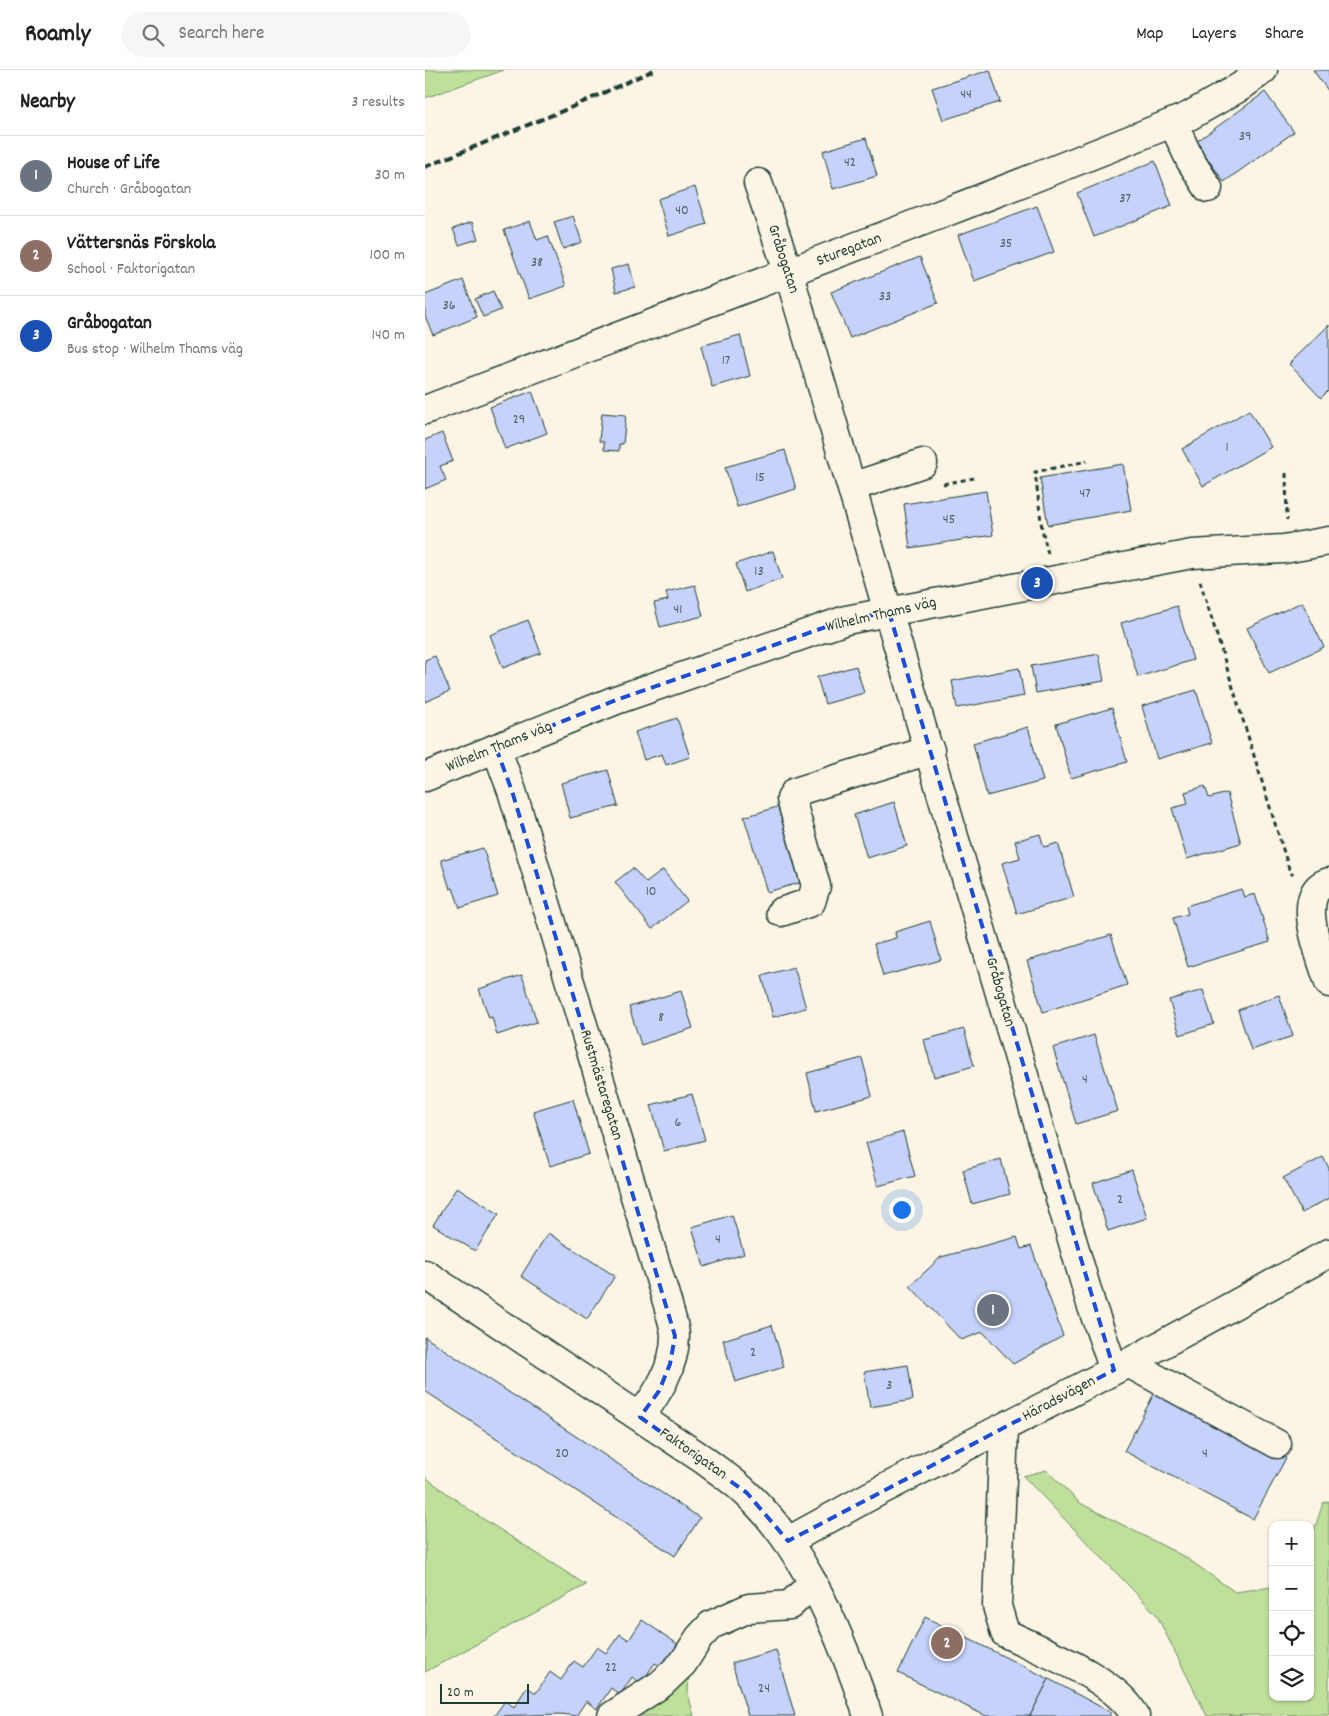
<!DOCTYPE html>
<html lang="en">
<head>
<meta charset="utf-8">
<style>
	:root { --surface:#fff; --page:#f6f6f6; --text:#222; --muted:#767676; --line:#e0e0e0; --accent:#db2777 }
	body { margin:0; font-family:Dekko,sans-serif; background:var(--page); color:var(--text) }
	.controls { position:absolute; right:15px; bottom:15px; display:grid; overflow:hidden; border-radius:10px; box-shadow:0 1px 4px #0004 }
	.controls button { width:45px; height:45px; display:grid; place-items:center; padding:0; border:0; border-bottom:1px solid var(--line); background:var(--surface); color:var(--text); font:25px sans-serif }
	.scale { position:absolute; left:15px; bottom:12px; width:89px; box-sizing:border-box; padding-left:5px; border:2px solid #1f3d34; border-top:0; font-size:14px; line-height:18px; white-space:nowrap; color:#1f3d34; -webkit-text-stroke:4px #fcf5e5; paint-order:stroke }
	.you { position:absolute; left:476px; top:1139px; width:18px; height:18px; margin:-12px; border:4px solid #fff; border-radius:50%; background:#1a73e8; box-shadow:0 0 0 8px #1a73e833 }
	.badge { display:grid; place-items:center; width:32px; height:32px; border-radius:50%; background:var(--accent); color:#fff; font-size:16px; font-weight:700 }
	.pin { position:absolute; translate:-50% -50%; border:2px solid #fff; box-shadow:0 1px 5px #0006 }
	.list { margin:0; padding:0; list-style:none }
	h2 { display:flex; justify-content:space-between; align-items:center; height:65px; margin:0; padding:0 20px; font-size:21px }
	h2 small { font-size:16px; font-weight:400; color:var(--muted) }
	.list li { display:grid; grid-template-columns:32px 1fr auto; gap:15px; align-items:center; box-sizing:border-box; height:80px; padding:0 20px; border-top:1px solid var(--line) }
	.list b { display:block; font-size:19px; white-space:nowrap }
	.list p { margin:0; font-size:16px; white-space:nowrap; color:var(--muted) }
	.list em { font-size:16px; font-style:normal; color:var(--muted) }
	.icon { flex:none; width:28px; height:28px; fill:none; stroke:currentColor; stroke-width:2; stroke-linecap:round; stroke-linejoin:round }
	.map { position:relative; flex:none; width:904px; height:1646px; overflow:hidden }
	header { display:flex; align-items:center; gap:30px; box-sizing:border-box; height:70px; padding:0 25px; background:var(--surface); border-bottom:1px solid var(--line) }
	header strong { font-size:24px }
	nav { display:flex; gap:28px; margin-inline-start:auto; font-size:18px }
	.search { width:350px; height:45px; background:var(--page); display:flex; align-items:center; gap:12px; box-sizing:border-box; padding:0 18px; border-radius:28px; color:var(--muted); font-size:19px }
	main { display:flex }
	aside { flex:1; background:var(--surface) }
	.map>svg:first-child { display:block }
</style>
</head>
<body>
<header>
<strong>Roamly</strong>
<div class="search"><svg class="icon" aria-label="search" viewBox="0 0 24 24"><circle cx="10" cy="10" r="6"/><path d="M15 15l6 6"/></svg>Search here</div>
<nav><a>Map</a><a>Layers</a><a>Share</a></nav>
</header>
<main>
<aside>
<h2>Nearby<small>3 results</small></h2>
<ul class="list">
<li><span class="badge" style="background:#6b7280">1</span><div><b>House of Life</b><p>Church · Gråbogatan</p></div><em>30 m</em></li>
<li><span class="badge" style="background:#8d6e63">2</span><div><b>Vättersnäs Förskola</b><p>School · Faktorigatan</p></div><em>100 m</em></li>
<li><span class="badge" style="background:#1a4fb4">3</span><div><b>Gråbogatan</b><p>Bus stop · Wilhelm Thams väg</p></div><em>140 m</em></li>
</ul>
</aside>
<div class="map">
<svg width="904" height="1646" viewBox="0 0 904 1646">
	<rect width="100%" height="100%" fill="#fcf5e5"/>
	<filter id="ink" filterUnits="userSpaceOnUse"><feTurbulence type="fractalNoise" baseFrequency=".02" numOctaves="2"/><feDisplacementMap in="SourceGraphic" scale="10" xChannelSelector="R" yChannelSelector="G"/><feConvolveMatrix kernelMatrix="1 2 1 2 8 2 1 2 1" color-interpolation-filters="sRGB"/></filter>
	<g filter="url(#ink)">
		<!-- green -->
		<g fill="#bee09a" stroke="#6e8e67">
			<path d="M 0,0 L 79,0 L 0,28 Z"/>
			<path d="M 621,1400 L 655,1433 L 760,1487 L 810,1522 L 848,1517 L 848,1627 L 885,1627 L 885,1473 L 898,1433 L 904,1431 L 904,1644 L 782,1646 L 731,1544 L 598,1406 Z"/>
			<path d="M 0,1407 L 49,1443 L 161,1515 L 0,1602 Z"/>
			<path d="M 264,1599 L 263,1624 L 269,1646 L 197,1646 Z"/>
		</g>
		<!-- building -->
		<g fill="#c6d2fa" stroke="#1f3d34">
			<path d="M 565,0 L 575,32 L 518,50 L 507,18 Z"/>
			<path d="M 888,0 L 904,0 L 904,22 Z"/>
			<path d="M 840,22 L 869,62 L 799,112 L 771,72 Z"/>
			<path d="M 441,68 L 452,106 L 408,119 L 398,81 Z"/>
			<path d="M 730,91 L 747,136 L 669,167 L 652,123 Z"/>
			<path d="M 270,117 L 282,154 L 244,166 L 233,129 Z"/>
			<path d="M 612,136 L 629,182 L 549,211 L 533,165 Z"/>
			<path d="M 148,146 L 157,172 L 138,179 L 129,152 Z"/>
			<path d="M 105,151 L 112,170 L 123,166 L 141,216 L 104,229 L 79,160 Z"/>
			<path d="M 47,152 L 53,169 L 34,175 L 28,159 Z"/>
			<path d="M 495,187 L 513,233 L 425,268 L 406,222 Z"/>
			<path d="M 204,194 L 210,217 L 191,222 L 186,199 Z"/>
			<path d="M 38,210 L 52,247 L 8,265 L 0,246 L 0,225 Z"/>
			<path d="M 68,221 L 76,240 L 58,247 L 50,229 Z"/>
			<path d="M 904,255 L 904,320 L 896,328 L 864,294 Z"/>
			<path d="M 315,265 L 325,306 L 287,317 L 276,276 Z"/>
			<path d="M 107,321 L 122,363 L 80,379 L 65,337 Z"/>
			<path d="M 824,340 L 846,377 L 778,416 L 757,379 Z"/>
			<path d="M 177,343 L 201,345 L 198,374 L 194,374 L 194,381 L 179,380 L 179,372 L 174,371 Z"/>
			<path d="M 17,363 L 28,391 L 15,396 L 21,410 L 0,419 L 0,370 Z"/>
			<path d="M 360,380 L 371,419 L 312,437 L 300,397 Z"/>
			<path d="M 698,394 L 706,440 L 623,455 L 615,408 Z"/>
			<path d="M 561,421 L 568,465 L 485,478 L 479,434 Z"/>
			<path d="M 348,481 L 357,509 L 320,522 L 311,494 Z"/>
			<path d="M 270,515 L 278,546 L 235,557 L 229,533 L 243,530 L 241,522 Z"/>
			<path d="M 877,532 L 899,577 L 844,603 L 822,558 Z"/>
			<path d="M 752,536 L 768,590 L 713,607 L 696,553 Z"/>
			<path d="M 103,550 L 116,583 L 78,598 L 65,565 Z"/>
			<path d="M 674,584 L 679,611 L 611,623 L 606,596 Z"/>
			<path d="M 10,586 L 25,621 L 0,632 L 0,590 Z"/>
			<path d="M 431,596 L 439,623 L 400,634 L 392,607 Z"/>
			<path d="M 594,598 L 599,626 L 532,638 L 527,611 Z"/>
			<path d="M 771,620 L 787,673 L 732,689 L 717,636 Z"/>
			<path d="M 687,638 L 702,692 L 646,708 L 631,654 Z"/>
			<path d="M 252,648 L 265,687 L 241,695 L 237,684 L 219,690 L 210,662 Z"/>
			<path d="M 603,657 L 618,711 L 562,726 L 548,673 Z"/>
			<path d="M 183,700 L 193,736 L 145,748 L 136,713 Z"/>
			<path d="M 780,716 L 784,728 L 802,723 L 816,773 L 762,789 L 747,738 L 763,734 L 760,722 Z"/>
			<path d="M 469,732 L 482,776 L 442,788 L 429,745 Z"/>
			<path d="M 362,734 L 385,810 L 342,822 L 319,747 Z"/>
			<path d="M 615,764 L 619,777 L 633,773 L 649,827 L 592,844 L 577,793 L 595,788 L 590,771 Z"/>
			<path d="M 58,778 L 73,826 L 35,838 L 28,818 L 25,819 L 16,790 Z"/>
			<path d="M 208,798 L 221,813 L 238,800 L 262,831 L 227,859 L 190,812 Z"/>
			<path d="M 816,819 L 819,827 L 830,824 L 845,872 L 763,897 L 748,848 L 763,844 L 761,836 Z"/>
			<path d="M 505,851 L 516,890 L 458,906 L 449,874 L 471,868 L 470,862 Z"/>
			<path d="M 686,865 L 702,915 L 618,942 L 602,891 Z"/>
			<path d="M 369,897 L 381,938 L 348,947 L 337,906 Z"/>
			<path d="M 97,905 L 112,952 L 72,965 L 67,947 L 64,948 L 54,919 Z"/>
			<path d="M 778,920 L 789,954 L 755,965 L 744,930 Z"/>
			<path d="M 256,921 L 268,958 L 216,975 L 204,937 Z"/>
			<path d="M 854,925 L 868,966 L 826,980 L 813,940 Z"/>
			<path d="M 539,959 L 549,996 L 509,1007 L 499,970 Z"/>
			<path d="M 669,965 L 693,1041 L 651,1054 L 628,978 Z"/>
			<path d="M 437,988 L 447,1026 L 391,1041 L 382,1003 Z"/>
			<path d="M 267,1024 L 280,1070 L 239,1081 L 226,1035 Z"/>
			<path d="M 148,1029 L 164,1084 L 125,1096 L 108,1041 Z"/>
			<path d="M 478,1062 L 490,1106 L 453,1116 L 441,1073 Z"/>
			<path d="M 898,1087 L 904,1098 L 904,1128 L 877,1143 L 858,1108 Z"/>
			<path d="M 576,1089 L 585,1124 L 547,1134 L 538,1100 Z"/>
			<path d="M 707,1100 L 722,1148 L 683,1161 L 668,1113 Z"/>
			<path d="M 32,1117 L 74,1144 L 50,1181 L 8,1155 Z"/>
			<path d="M 307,1145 L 319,1184 L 279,1197 L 267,1157 Z"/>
			<path d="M 123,1163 L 190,1206 L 162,1249 L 96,1206 Z"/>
			<path d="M 592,1167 L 596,1179 L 606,1176 L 638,1266 L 588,1294 L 558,1262 L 536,1270 L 485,1216 L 516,1187 Z"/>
			<path d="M 347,1255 L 359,1297 L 310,1312 L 298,1270 Z"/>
			<path d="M 0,1267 L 275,1448 L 250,1486 L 0,1321 Z"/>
			<path d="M 483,1295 L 488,1330 L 445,1337 L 439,1302 Z"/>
			<path d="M 731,1320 L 861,1388 L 828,1449 L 699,1381 Z"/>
			<path d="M 500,1547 L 624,1609 L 605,1646 L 561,1646 L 473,1603 Z"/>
			<path d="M 217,1550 L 254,1575 L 238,1598 L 230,1593 L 216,1613 L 207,1607 L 195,1625 L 186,1618 L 172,1639 L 161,1631 L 151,1646 L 136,1644 L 69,1646 L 80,1631 L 89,1637 L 102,1617 L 111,1623 L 125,1602 L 136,1610 L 149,1591 L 158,1597 L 172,1577 L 181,1583 L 195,1564 L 204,1570 Z"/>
			<path d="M 351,1580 L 370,1646 L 323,1646 L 307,1593 Z"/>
			<path d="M 624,1609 L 685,1642 L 685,1646 L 605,1646 Z"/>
		</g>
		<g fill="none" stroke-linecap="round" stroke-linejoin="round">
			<defs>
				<g id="minor">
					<path d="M 748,53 L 765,90 L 783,118"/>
					<path d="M 333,113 L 364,204 L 666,1234 L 689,1300"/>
					<path d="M 0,340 C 255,242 511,149 764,46 L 815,17 L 838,0"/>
					<path d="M 427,417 L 498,393"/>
					<path d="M 71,678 L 87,721 L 243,1235 C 245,1245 250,1256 250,1266 C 250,1297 232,1324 215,1347"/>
					<path d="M 0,707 L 191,630 L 421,550 L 767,484 L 859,479 L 904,471"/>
					<path d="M 904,812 C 867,822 897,889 904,913"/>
					<path d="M 356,842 L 386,832 L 391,816 L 366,729 L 370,722 L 505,680"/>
					<path d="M 0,1204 L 279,1390 C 293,1401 309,1411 321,1423 C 381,1478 418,1571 443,1646"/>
					<path d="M 703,1293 L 852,1374"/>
					<path d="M 579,1359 L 572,1536 L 580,1563 C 617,1581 693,1610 710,1646"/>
					<path d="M 363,1471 L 445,1426 L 703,1293 L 904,1183"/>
					<path d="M 187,1646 L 236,1614 L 258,1593 L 274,1568 L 286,1555 L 324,1538 L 365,1535 L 388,1513"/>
				</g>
			</defs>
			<!-- minor casing -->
			<use href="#minor" stroke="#1f3d34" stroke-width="31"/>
			<!-- path -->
			<g stroke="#1f3d34" stroke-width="3" stroke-dasharray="5 4" stroke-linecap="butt">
				<path d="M 861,403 L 862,450"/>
				<path d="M 518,414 L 549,408"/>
				<path d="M 623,484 L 617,459 L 610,402 L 662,391"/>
				<path d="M 775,511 L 865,802 L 868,805"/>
			</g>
			<!-- minor -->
			<use href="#minor" stroke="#fcf5e5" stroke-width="28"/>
			<!-- rail -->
			<path stroke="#1f3d34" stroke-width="4" stroke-dasharray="8 4" stroke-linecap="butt" d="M 0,97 L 147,37 L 229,0"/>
		</g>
	</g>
	<!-- marked area -->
	<path fill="none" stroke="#1d4ed8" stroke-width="4" stroke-dasharray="10 6" stroke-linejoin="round" d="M 464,542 L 689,1300 L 363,1471 L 322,1423 L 215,1347 L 234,1321 L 245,1294 L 250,1266 L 87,721 L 71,678 L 191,630 L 421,550 Z"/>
	<g text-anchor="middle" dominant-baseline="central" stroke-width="4" stroke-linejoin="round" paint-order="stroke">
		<!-- number labels -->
		<g font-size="14" fill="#496266">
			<text x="541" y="25">44</text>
			<text x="820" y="67">39</text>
			<text x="425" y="93">42</text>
			<text x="700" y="129">37</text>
			<text x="257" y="141">40</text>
			<text x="581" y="174">35</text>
			<text x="112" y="193">38</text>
			<text x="460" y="227">33</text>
			<text x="24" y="236">36</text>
			<text x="301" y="291">17</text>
			<text x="94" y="350">29</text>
			<text x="802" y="378">1</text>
			<text x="335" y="408">15</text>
			<text x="660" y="424">47</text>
			<text x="524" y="450">45</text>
			<text x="334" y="502">13</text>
			<text x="253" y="540">41</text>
			<text x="226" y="822">10</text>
			<text x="236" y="948">8</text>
			<text x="660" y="1010">4</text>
			<text x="253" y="1053">6</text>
			<text x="695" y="1130">2</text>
			<text x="293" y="1170">4</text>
			<text x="328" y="1283">2</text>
			<text x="464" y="1316">3</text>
			<text x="137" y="1384">20</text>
			<text x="780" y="1384">4</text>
			<text x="186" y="1598">22</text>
			<text x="339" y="1619">24</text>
		</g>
		<!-- street labels -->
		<g font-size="16" fill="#1f3d34" stroke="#fcf5e5">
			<text transform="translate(424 180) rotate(-21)">Sturegatan</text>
			<text transform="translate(358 189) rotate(72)">Gråbogatan</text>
			<text transform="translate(456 545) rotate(-13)">Wilhelm Thams väg</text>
			<text transform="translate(74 677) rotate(-22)">Wilhelm Thams väg</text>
			<text transform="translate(575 922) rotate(74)">Gråbogatan</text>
			<text transform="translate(176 1015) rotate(73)">Rustmästaregatan</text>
			<text transform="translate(634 1329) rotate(-28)">Häradsvägen</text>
			<text transform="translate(268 1384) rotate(35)">Faktorigatan</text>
		</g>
	</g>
</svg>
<div class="controls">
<button>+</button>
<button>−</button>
<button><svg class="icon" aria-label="locate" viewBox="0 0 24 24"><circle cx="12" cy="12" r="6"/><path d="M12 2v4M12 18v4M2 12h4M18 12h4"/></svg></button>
<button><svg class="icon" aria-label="layers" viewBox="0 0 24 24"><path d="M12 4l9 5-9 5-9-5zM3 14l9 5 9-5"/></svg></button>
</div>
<div class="scale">20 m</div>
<div class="you"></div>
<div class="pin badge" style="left:568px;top:1240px;background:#6b7280">1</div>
<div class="pin badge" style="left:522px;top:1573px;background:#8d6e63">2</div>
<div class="pin badge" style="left:612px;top:513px;background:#1a4fb4">3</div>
</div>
</main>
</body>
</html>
